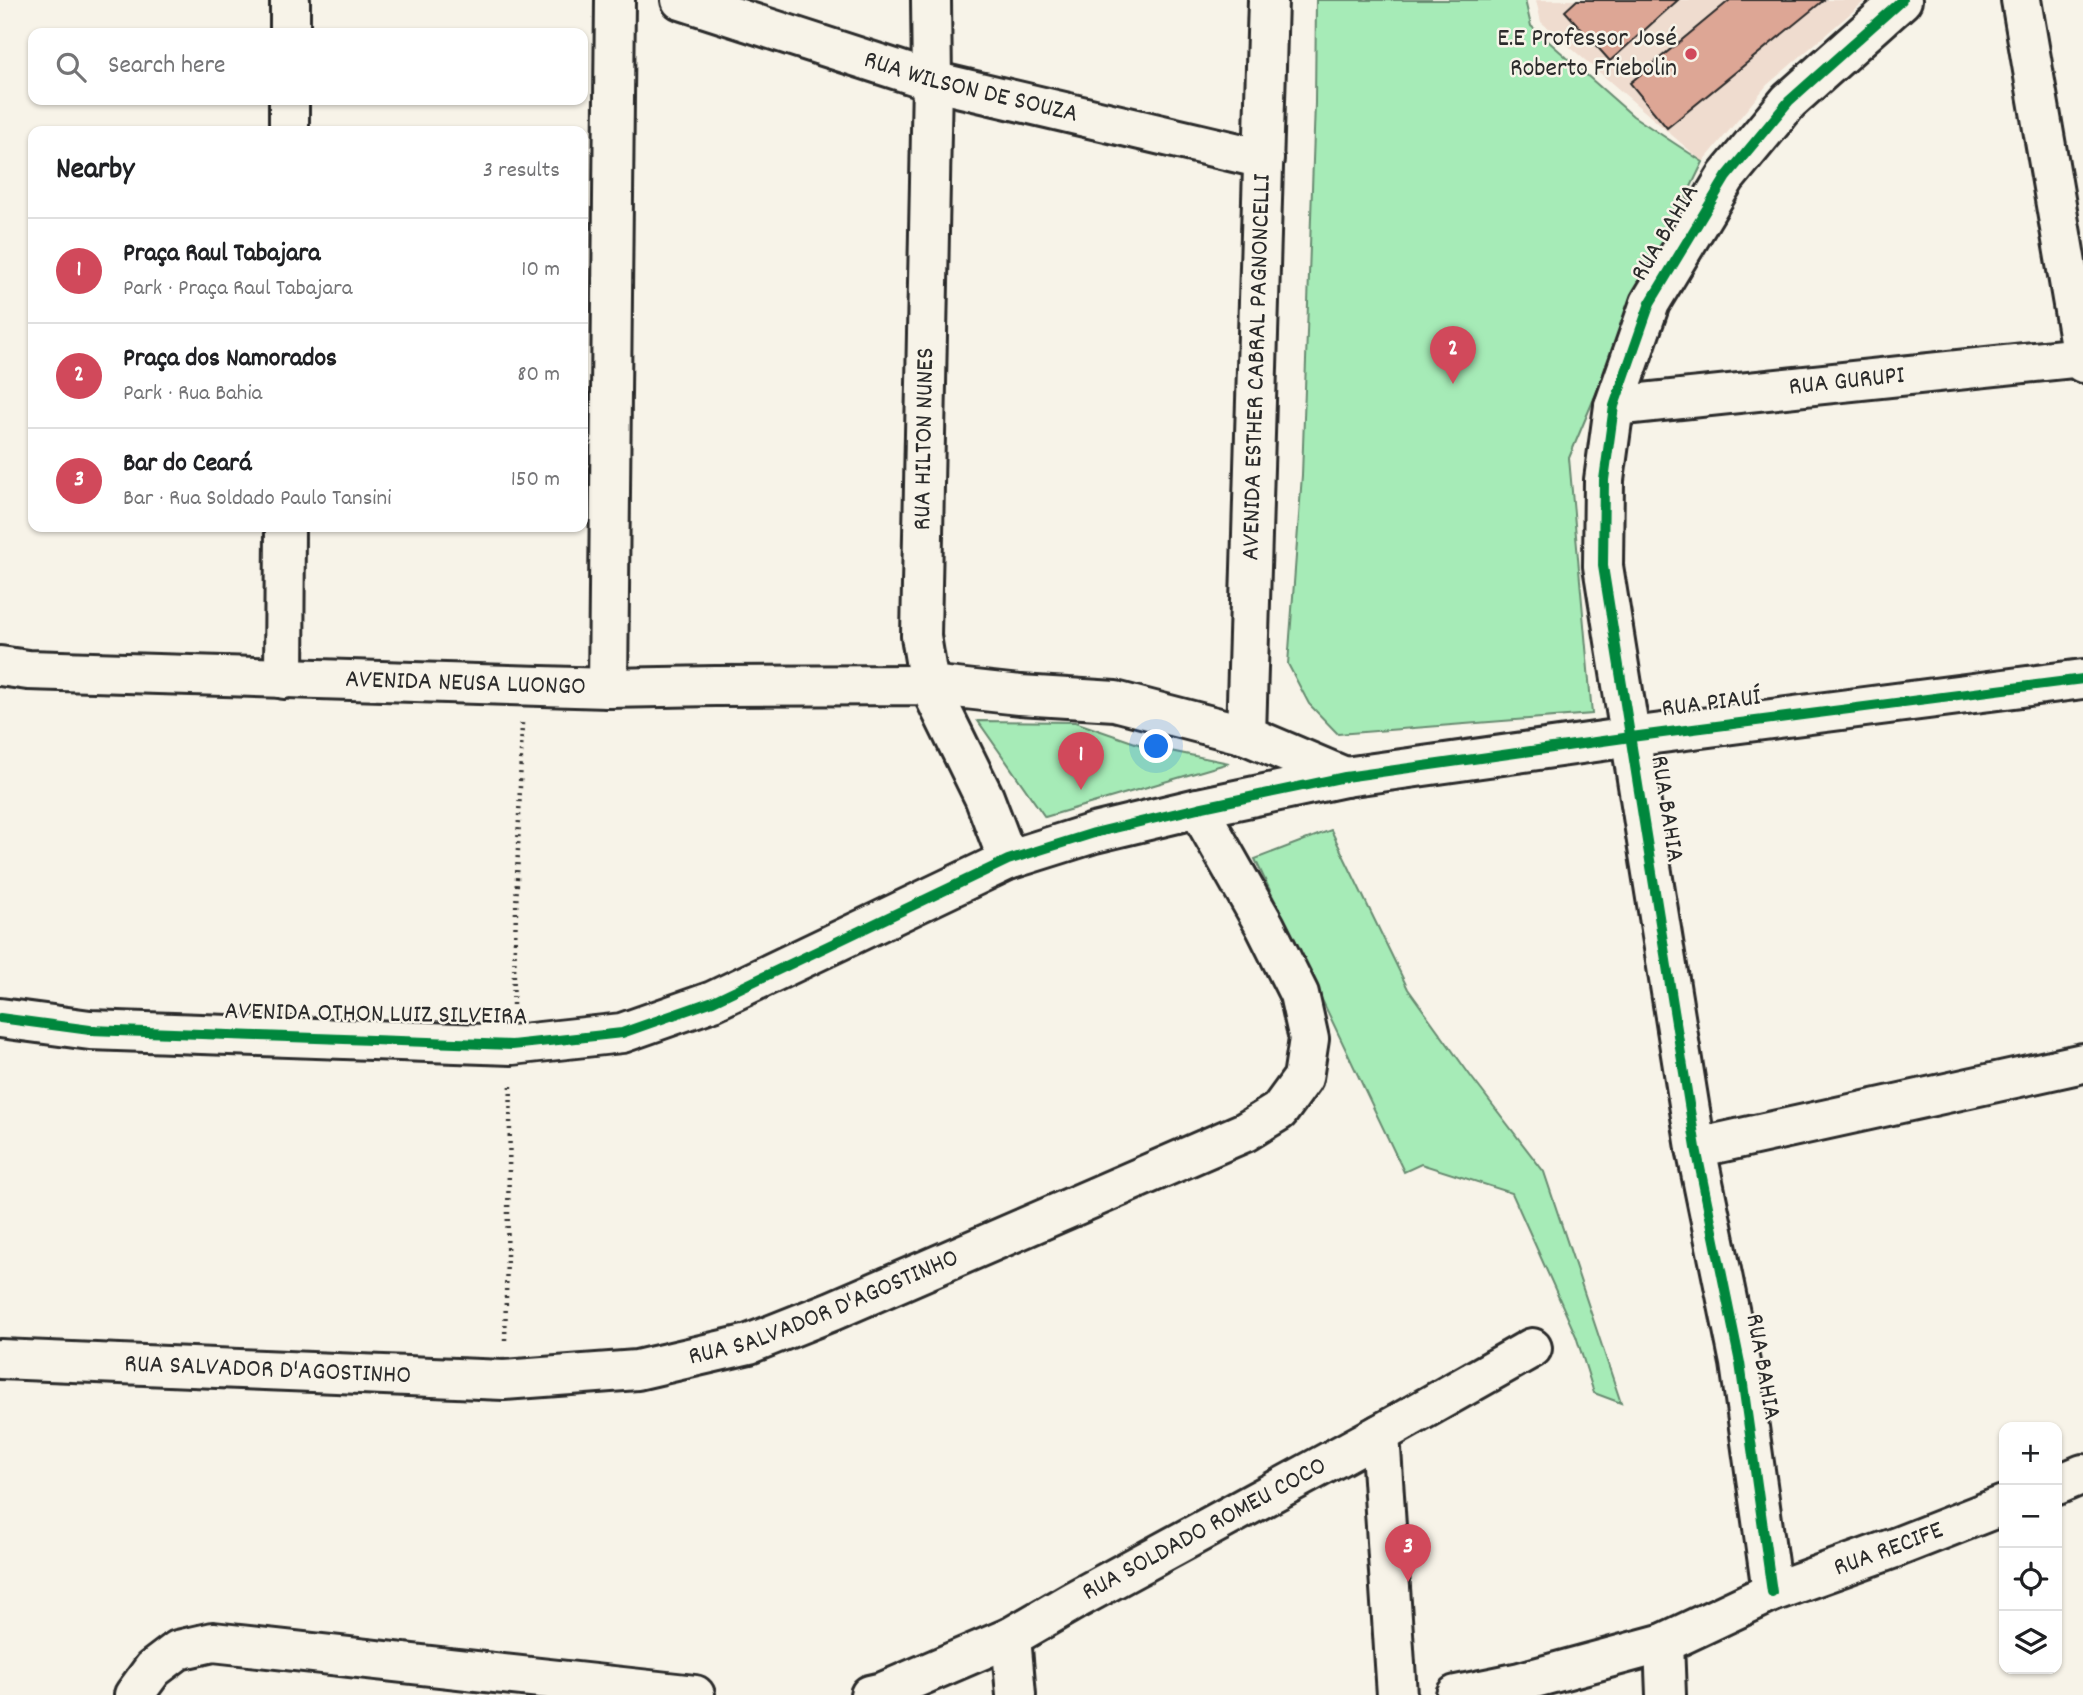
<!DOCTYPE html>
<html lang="en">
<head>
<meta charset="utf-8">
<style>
	:root { --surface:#fff; --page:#f2f2f2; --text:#202124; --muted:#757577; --line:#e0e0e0; --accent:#d1495b }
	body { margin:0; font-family:Dekko,sans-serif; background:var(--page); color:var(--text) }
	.controls { position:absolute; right:21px; bottom:21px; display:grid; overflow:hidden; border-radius:14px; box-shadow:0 2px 5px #0004 }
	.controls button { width:63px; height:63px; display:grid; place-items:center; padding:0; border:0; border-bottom:2px solid var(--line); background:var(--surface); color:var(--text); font:35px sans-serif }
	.you { position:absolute; left:1157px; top:747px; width:24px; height:24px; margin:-18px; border:5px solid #fff; border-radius:50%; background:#1a73e8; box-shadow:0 0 0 10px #1a73e833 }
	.badge { display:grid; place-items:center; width:46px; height:46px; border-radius:50%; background:var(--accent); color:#fff; font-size:23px; font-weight:700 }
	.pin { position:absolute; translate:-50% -58px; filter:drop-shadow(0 2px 4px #0008) }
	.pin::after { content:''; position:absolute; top:37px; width:24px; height:21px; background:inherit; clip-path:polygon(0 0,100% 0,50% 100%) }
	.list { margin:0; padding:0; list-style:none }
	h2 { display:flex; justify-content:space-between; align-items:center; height:91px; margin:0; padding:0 28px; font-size:30px }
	h2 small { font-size:23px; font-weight:400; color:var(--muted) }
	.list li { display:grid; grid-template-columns:46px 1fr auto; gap:21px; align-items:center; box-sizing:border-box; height:105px; padding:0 28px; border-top:2px solid var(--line) }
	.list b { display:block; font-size:26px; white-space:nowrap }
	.list p { margin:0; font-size:23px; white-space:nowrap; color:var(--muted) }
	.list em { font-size:23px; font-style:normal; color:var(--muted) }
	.icon { flex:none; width:38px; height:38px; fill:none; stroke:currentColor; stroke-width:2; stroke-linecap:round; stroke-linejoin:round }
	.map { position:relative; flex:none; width:2083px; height:1695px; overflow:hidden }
	.search { position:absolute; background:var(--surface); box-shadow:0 2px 5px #0004; left:28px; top:28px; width:560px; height:77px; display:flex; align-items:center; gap:18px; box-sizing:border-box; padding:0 24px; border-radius:14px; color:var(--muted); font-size:26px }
	.panel { position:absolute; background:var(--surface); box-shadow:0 2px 5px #0004; left:28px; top:126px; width:560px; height:406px; border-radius:14px }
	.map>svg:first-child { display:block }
</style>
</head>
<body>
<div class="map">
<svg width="2083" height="1695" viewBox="0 0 2083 1695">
	<rect width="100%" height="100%" fill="#f7f3e8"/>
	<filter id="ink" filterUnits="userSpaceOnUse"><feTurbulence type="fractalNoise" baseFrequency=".0143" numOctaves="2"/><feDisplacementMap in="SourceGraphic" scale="14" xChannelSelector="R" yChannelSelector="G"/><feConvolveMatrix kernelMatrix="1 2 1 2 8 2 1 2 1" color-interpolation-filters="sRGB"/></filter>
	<g filter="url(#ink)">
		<!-- built -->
		<path fill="#efdccf" d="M 1536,0 L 1866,0 L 1767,85 L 1703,162 L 1541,22 Z"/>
		<!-- green -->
		<g fill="#a6ebb7" stroke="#688b71" stroke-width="2">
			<path d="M 1316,0 L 1525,0 L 1531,26 L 1633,116 L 1703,162 L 1631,310 L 1569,458 L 1592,714 L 1338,734 L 1309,704 L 1288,664 L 1302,475 L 1315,103 Z"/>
			<path d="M 978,721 L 1075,722 L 1141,745 L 1229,763 L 1045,817 Z"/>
			<path d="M 1331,830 L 1408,989 L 1472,1078 L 1544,1172 L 1621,1403 L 1594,1393 L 1576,1336 L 1512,1193 L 1421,1164 L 1404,1172 L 1255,859 Z"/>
		</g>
		<!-- shadow -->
		<path fill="#0003" d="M 1730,0 L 1821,0 L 1632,83 L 1647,67 Z"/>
		<!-- building -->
		<g fill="#dda695" stroke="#2b2b2b" stroke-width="2">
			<path d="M 1577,0 L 1678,0 L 1610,61 L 1565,11 Z"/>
			<path d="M 1730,0 L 1824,0 L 1667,128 L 1630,83 Z"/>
		</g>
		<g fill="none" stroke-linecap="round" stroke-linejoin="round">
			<defs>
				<g id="minor">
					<path id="s1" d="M 681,0 L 932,81 L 1264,159"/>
					<path d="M 931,0 L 932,81 L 921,636 L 929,685 L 984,797 L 1008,860"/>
					<path d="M 2021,0 L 2083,363"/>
					<path d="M 290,33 L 290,0"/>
					<path d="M 289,131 L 289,100"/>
					<path id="s2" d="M 1614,406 L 2082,357"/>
					<path id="s3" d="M 0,666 L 28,670 L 608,688 L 715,686 L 929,685 L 1020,695 L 1115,701 L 1246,735 L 1345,777"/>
					<path d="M 284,679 L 285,527"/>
					<path d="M 608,688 L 615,0"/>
					<path id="s4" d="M 1246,735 L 1268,0"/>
					<path d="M 0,1018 L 90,1030 L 512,1045 L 622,1033 L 713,1001 L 1008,860 L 1094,833 L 1198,808 L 1345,777 L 1631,737 L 2083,679"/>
					<path d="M 1696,1148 L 2083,1063"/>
					<path id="s5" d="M 0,1359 L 504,1380 L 637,1370 L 749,1344 L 832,1311 L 1245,1132 L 1279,1111 L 1303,1078 L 1309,1039 L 1299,994 L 1265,926 L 1198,808"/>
					<path d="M 1380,1434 L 1397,1695"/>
					<path d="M 2057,1485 L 2083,1474"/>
					<path d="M 1772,1592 L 1740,1363 L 1696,1148 L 1603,566 L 1604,480 L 1614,406 L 1650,303 L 1726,177 L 1789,101 L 1902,0"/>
					<path d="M 1011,1637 L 1016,1695"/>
					<path d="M 1664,1643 L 1666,1695"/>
					<path d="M 134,1695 L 153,1669 L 178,1650 L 213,1642 L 695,1695"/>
					<path id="s6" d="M 870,1695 L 883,1692 L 1011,1637 L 1073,1601 L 1380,1434 L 1532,1348"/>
					<path id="s7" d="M 1456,1695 L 1520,1682 L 1664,1643 L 1772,1592 L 1897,1547 L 2004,1505"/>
				</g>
			</defs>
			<!-- minor casing -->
			<use href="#minor" stroke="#2b2b2b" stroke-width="44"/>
			<!-- path -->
			<g stroke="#2b2b2b" stroke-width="4.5" stroke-dasharray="2 5" stroke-linecap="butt">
				<path d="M 513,1005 L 522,723"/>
				<path d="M 505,1340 L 511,1083"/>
			</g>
			<!-- minor -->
			<use href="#minor" stroke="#f7f3e8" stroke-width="38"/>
			<defs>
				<g id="cycleway">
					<path d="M 0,1018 L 90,1030 L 512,1045 L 622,1033 L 713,1001 L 1008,860 L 1094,833 L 1198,808 L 1345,777 L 1631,737 L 2083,679"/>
					<path d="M 1772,1592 L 1740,1363 L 1696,1148 L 1603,566 L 1604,480 L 1614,406 L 1650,303 L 1726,177 L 1789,101 L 1902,0"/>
				</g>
			</defs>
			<!-- cycleway casing -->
			<use href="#cycleway" stroke="#f7f3e8" stroke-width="15"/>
			<!-- cycleway -->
			<use href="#cycleway" stroke="#00873e" stroke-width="10"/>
		</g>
	</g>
	<!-- markers -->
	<circle fill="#d1495b" stroke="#f7f3e8" stroke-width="2.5" cx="1691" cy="54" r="7"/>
	<g text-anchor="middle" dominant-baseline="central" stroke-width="5" stroke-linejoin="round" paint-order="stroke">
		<!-- poi labels -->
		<g font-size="26" fill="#2b2b2b" stroke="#f7f3e8" text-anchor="end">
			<text x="1677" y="39">E.E Professor José<tspan x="1677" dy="30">Roberto Friebolin</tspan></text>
		</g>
		<!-- street labels -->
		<g font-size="26" fill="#2b2b2b" stroke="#f7f3e8">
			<text stroke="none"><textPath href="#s1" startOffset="303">RUA WILSON DE SOUZA</textPath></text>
			<text transform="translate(1666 233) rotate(-59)">RUA BAHIA</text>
			<text stroke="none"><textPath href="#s4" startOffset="368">AVENIDA ESTHER CABRAL PAGNONCELLI</textPath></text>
			<text stroke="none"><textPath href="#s2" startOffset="234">RUA GURUPI</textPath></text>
			<text transform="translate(925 439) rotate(-89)">RUA HILTON NUNES</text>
			<text stroke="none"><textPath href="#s3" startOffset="466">AVENIDA NEUSA LUONGO</textPath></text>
			<text transform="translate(1711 704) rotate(-7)">RUA PIAUÍ</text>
			<text transform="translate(1666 809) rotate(81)">RUA BAHIA</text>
			<text transform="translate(376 1015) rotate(1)">AVENIDA OTHON LUIZ SILVEIRA</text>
			<text stroke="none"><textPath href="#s5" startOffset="835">RUA SALVADOR D'AGOSTINHO</textPath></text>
			<text transform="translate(1762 1367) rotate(80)">RUA BAHIA</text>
			<text stroke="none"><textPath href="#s5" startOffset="268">RUA SALVADOR D'AGOSTINHO</textPath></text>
			<text stroke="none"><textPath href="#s6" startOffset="374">RUA SOLDADO ROMEU COCO</textPath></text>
			<text stroke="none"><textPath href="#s7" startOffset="458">RUA RECIFE</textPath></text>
		</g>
	</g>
</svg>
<div class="controls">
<button>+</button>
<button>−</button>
<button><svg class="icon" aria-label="locate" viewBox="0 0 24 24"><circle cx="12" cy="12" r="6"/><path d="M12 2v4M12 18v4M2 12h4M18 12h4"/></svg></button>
<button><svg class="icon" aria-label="layers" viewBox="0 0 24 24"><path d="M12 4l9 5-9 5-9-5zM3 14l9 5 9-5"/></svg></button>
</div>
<div class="you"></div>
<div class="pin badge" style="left:1081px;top:790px">1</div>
<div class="pin badge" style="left:1453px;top:384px">2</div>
<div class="pin badge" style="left:1408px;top:1582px">3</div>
<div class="search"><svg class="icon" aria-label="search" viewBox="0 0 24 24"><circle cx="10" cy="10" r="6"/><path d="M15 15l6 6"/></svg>Search here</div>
<section class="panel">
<h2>Nearby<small>3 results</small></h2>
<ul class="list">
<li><span class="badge">1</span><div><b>Praça Raul Tabajara</b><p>Park · Praça Raul Tabajara</p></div><em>10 m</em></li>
<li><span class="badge">2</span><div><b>Praça dos Namorados</b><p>Park · Rua Bahia</p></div><em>80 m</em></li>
<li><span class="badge">3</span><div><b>Bar do Ceará</b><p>Bar · Rua Soldado Paulo Tansini</p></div><em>150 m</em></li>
</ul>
</section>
</div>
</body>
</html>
